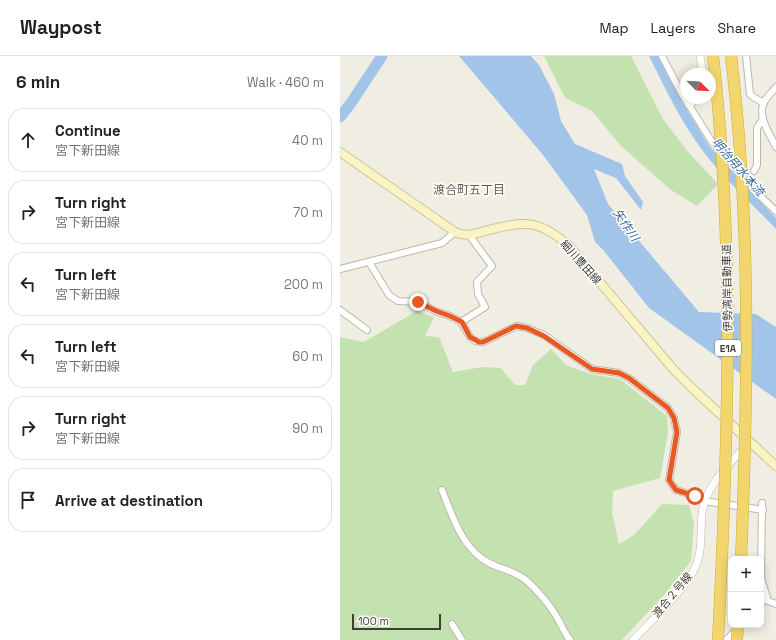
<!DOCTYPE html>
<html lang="en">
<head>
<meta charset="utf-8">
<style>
	:root { --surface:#fff; --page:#f2f2f2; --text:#222; --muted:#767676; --line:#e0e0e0 }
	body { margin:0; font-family:"Space Grotesk","Noto Sans JP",sans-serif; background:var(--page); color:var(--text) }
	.controls { position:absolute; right:12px; bottom:12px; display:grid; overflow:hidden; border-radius:8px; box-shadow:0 2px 10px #0003 }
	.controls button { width:36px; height:36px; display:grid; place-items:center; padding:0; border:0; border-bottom:1px solid var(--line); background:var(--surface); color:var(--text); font:20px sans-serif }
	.compass { position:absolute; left:340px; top:12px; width:36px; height:36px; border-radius:50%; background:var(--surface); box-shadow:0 2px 10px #0003; rotate:114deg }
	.scale { position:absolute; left:12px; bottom:10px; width:89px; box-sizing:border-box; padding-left:4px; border:2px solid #413e34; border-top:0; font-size:11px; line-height:14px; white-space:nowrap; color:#413e34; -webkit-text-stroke:3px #fff; paint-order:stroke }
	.stop { position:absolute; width:12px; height:12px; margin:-9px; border:3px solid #e85822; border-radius:50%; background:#fff }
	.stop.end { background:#e85822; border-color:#fff; box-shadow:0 1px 4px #0008 }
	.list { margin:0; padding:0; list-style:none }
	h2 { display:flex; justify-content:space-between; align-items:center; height:52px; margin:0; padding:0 16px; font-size:17px }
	h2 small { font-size:13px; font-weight:400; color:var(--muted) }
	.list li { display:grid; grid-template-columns:26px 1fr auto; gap:12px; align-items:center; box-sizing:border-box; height:64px; margin:0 8px 8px; padding:0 8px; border:1px solid var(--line); border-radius:16px }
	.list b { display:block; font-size:15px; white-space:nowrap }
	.list p { margin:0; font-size:13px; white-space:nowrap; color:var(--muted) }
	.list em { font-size:13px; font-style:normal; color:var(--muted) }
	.icon { flex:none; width:22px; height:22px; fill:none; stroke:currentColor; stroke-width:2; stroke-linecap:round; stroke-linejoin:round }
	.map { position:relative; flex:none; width:436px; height:584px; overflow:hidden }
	header { display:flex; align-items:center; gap:24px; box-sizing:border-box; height:56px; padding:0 20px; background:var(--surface); border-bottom:1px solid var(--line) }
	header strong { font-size:19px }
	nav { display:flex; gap:22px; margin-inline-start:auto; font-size:14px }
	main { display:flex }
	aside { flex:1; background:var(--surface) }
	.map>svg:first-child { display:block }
</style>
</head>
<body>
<header>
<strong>Waypost</strong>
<nav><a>Map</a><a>Layers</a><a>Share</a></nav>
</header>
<main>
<aside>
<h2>6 min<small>Walk · 460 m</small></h2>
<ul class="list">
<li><svg class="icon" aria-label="ahead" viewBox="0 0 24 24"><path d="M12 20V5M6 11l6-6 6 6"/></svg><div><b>Continue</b><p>宮下新田線</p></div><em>40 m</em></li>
<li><svg class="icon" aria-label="right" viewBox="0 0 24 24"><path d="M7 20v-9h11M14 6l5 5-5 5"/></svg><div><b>Turn right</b><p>宮下新田線</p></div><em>70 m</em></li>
<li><svg class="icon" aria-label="left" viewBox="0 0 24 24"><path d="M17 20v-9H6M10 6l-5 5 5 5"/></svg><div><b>Turn left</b><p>宮下新田線</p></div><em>200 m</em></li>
<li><svg class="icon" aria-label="left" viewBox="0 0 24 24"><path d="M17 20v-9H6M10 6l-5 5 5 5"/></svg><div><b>Turn left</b><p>宮下新田線</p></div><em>60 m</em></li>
<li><svg class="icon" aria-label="right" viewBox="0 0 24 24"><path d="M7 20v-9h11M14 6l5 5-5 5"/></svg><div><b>Turn right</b><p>宮下新田線</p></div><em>90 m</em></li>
<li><svg class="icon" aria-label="arrive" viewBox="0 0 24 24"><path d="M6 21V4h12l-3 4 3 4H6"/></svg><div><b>Arrive at destination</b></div></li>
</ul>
</aside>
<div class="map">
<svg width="436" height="584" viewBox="0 0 436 584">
	<rect width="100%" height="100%" fill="#f0eee3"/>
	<!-- green -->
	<g fill="#c4e2af">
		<path d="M 204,0 L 291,0 L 323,63 L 348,96 L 378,128 L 357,150 L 331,134 L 282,91 L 252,55 L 225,42 Z"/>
		<path d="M 77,255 L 94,261 L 85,280 L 99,281 L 113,316 L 142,311 L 161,312 L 175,329 L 185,329 L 193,309 L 211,293 L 226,309 L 250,318 L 280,323 L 327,360 L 328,376 L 320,422 L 273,435 L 272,456 L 279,488 L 294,479 L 322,448 L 349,449 L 354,467 L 351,505 L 325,538 L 282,584 L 0,584 L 0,281 L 24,286 Z"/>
	</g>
	<!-- water -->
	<g fill="#a3c4e9">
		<path d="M 119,0 L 191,0 L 199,9 L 214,38 L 221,65 L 235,88 L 282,108 L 285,120 L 303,146 L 301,154 L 276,122 L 254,113 L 268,148 L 359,256 L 416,258 L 436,271 L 436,343 L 309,252 L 264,195 L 255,186 L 247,159 L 203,99 Z"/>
		<path d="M 309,0 L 318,0 L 342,45 L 369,90 L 436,162 L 436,173 C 412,148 384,123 363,95 C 341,66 325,32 309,0 Z"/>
	</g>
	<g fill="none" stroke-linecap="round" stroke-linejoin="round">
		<!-- river -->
		<path stroke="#a3c4e9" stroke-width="11" d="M 0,61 L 11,47 L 42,0"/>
		<defs>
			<g id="minor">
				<path d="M 322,0 L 342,38 L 372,86 L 417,134 L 419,139 L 436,155"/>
				<path d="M 406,0 L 410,38 L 413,41 L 424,47"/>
				<path d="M 436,31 C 432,36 427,41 424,46 C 417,61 430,78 436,91"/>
				<path d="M 414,115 L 417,109 L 417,72 L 423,63"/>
				<path d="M 29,206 L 49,239 L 58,245 L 78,246 L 95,255 L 110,260 L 121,266 L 130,281 L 135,285 L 143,286 L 177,270 L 187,272 L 204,279 L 252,313 L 279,317 L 289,322 L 328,352 L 334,362 L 337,376 L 329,424 L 336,434 L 355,440 L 364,445 L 423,454"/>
				<path d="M 0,213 L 102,187 L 115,176"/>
				<path d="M 0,254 L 27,274"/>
				<path d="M 121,266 L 145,251 L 138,238 L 137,226 L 152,210 L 129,179"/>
				<path d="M 102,434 C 112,459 122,493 149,507 C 161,513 176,515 187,525 C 199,536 210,549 218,563 C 222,570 225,578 230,584"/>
				<path d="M 422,447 L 421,522 L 428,545 L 436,548"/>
				<path d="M 421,548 L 426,541"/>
				<path d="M 112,568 L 122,584"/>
				<path d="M 386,584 L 397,573"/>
			</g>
			<g id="tertiary">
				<path d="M 360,0 L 363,18"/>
				<path d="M 349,49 L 357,42"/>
				<path d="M 293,584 C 312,564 343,536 355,512 C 363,495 360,477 362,458 C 364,432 388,409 406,390"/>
			</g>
			<path id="secondary" d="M 0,96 L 115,176 C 125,181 134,178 145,175 C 183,165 199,162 230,191 L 334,314 L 352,332 L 436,410"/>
		</defs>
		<!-- minor casing -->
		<use href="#minor" stroke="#bdb9aa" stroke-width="8"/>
		<!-- tertiary casing -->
		<use href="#tertiary" stroke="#bdb9aa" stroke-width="8"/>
		<!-- secondary casing -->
		<use href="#secondary" stroke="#cdc596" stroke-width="10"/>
		<!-- minor -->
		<use href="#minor" stroke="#fff" stroke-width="6"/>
		<!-- tertiary -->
		<use href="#tertiary" stroke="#fff" stroke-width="7"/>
		<!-- secondary -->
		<use href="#secondary" stroke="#faf3c4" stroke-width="8"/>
		<defs>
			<g id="motorway-bridge">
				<path d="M 373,0 C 395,194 388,389 378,584"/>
				<path d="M 391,0 C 411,167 408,335 401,503"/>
				<path d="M 397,584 L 398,569"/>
			</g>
		</defs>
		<!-- motorway-bridge casing -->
		<use href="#motorway-bridge" stroke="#cfab3e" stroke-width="12" stroke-linecap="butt"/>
		<!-- motorway-bridge -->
		<use href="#motorway-bridge" stroke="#f2d56d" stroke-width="11"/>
	</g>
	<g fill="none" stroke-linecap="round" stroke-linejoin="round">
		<!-- route -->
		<path stroke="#e85822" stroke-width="5" d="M 78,246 L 96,255 L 110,260 L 122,266 L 130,281 L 139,286 L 143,286 L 176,270 L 187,272 L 204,280 L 252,313 L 279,317 L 289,322 L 328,352 L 334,362 L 337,376 L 329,424 L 336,434 L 355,440"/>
	</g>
	<g text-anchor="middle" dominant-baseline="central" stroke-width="3" stroke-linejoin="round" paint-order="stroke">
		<!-- shield labels -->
		<rect fill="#fff" stroke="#7a7871" stroke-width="1" x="375" y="284" width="26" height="16" rx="3"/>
		<g font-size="10" font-weight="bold" fill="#413e34">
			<text x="388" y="292">E1A</text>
		</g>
		<!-- street labels -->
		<g font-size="11" fill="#413e34" stroke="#fff">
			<text transform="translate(241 206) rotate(48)">細川豊田線</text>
			<text transform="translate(387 232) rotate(-91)">伊勢湾岸自動車道</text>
			<text transform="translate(332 539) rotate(-50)">渡合２号線</text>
		</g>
		<!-- water labels -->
		<g font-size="12" font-style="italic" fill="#3768a3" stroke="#fff">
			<text transform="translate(398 111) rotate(49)">明治用水本流</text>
			<text transform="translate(286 169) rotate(56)">矢作川</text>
		</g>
		<!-- neighbourhood labels -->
		<g font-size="12" fill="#635d4c" stroke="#fff">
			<text x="129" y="134">渡合町五丁目</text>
		</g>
	</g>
</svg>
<div class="controls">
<button>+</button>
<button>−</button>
</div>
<svg class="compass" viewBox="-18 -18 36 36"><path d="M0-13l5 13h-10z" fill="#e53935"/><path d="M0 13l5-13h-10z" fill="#767676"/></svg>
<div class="scale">100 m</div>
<div class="stop" style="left:355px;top:440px"></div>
<div class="stop end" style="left:78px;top:246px"></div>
</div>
</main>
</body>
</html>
